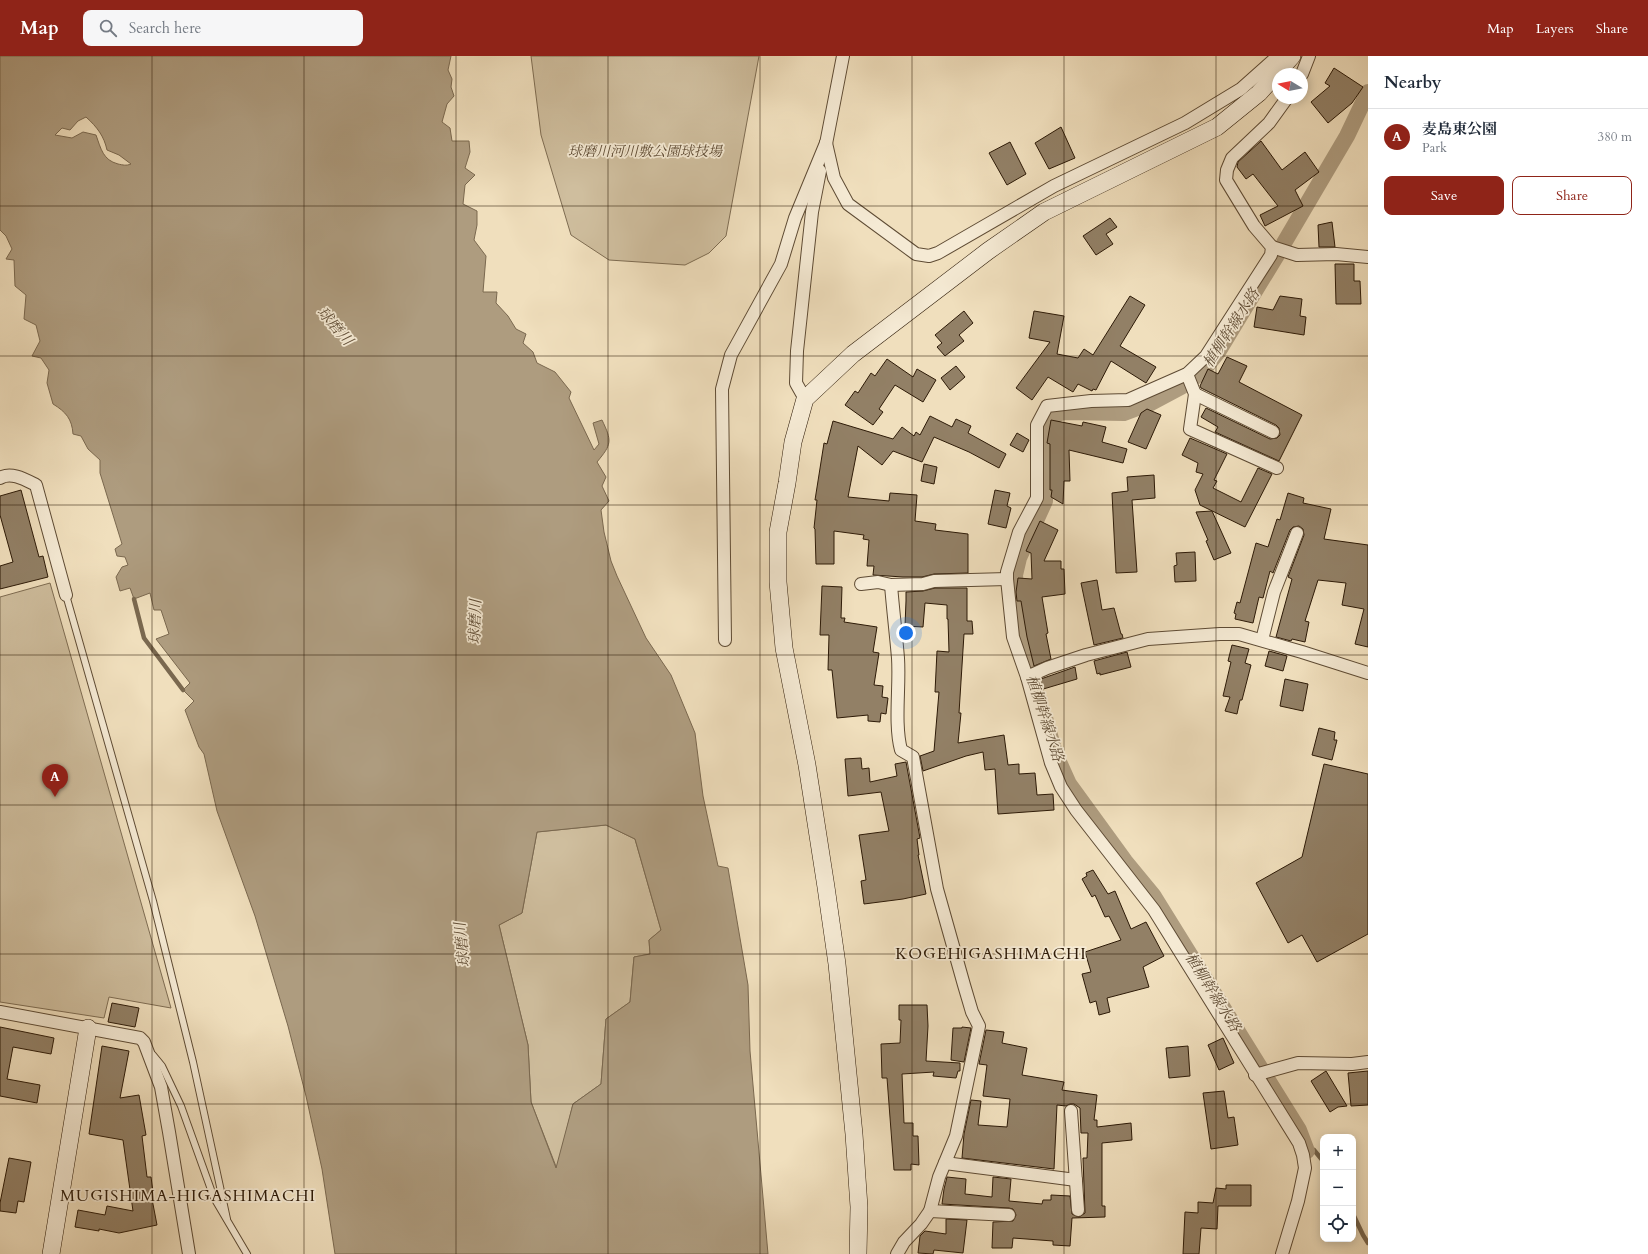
<!DOCTYPE html>
<html lang="en">
<head>
<meta charset="utf-8">
<style>
	:root { --surface:#fff; --page:#f6f6f7; --text:#1f2937; --muted:#747a83; --line:#e0e1e3; --accent:#8f2418 }
	body { margin:0; font-family:Cardo,"Noto Serif JP",serif; background:var(--page); color:var(--text) }
	.controls { position:absolute; right:12px; bottom:12px; display:grid; overflow:hidden; border-radius:8px; box-shadow:0 2px 10px #0003 }
	.controls button { width:36px; height:36px; display:grid; place-items:center; padding:0; border:0; border-bottom:1px solid var(--line); background:var(--surface); color:var(--text); font:20px sans-serif }
	.compass { position:absolute; left:1272px; top:12px; width:36px; height:36px; border-radius:50%; background:var(--surface); box-shadow:0 2px 10px #0003; rotate:280deg }
	.you { position:absolute; left:906px; top:577px; width:14px; height:14px; margin:-10px; border:3px solid #fff; border-radius:50%; background:#1a73e8; box-shadow:0 0 0 6px #1a73e833 }
	.badge { display:grid; place-items:center; width:26px; height:26px; border-radius:50%; background:var(--accent); color:#fff; font-size:13px; font-weight:700 }
	.pin { position:absolute; translate:-50% -33px; filter:drop-shadow(0 1px 2px #0008) }
	.pin::after { content:''; position:absolute; top:21px; width:14px; height:12px; background:inherit; clip-path:polygon(0 0,100% 0,50% 100%) }
	.list { margin:0; padding:0; list-style:none }
	h2 { display:flex; justify-content:space-between; align-items:center; height:52px; margin:0; padding:0 16px; font-size:17px }
	h2 small { font-size:13px; font-weight:400; color:var(--muted) }
	.list li { display:grid; grid-template-columns:26px 1fr auto; gap:12px; align-items:center; box-sizing:border-box; height:56px; padding:0 16px; border-top:1px solid var(--line) }
	.list b { display:block; font-size:15px; white-space:nowrap }
	.list p { margin:0; font-size:13px; white-space:nowrap; color:var(--muted) }
	.list em { font-size:13px; font-style:normal; color:var(--muted) }
	.actions { display:flex; gap:8px; padding:12px 16px }
	.actions a { flex:1; padding:9px 0; border:1px solid var(--accent); border-radius:8px; text-align:center; font-size:14px; color:var(--accent) }
	.actions .main { background:var(--accent); color:#fff }
	.icon { flex:none; width:22px; height:22px; fill:none; stroke:currentColor; stroke-width:2; stroke-linecap:round; stroke-linejoin:round }
	.map { position:relative; flex:none; width:1368px; height:1198px; overflow:hidden }
	header { display:flex; align-items:center; gap:24px; box-sizing:border-box; height:56px; padding:0 20px; background:var(--accent); color:#fff }
	header strong { font-size:19px }
	nav { display:flex; gap:22px; margin-inline-start:auto; font-size:14px }
	.search { width:280px; height:36px; background:var(--page); display:flex; align-items:center; gap:10px; box-sizing:border-box; padding:0 14px; border-radius:8px; color:var(--muted); font-size:15px }
	main { display:flex }
	aside { flex:1; background:var(--surface) }
	.map>svg:first-child { display:block }
</style>
</head>
<body>
<header>
<strong>Map</strong>
<div class="search"><svg class="icon" aria-label="search" viewBox="0 0 24 24"><circle cx="10" cy="10" r="6"/><path d="M15 15l6 6"/></svg>Search here</div>
<nav><a>Map</a><a>Layers</a><a>Share</a></nav>
</header>
<main>
<div class="map">
<svg width="1368" height="1198" viewBox="0 0 1368 1198">
	<rect width="100%" height="100%" fill="#f0dfbd"/>
	<filter id="stains"><feTurbulence type="fractalNoise" baseFrequency=".005" numOctaves="4"/><feColorMatrix values="0 0 0 0 .2 0 0 0 0 .09 0 0 0 0 .02 0 0 0 .5 -.17"/></filter>
	<radialGradient id="worn" r=".72"><stop offset=".6" stop-color="#630" stop-opacity="0"/><stop offset="1" stop-color="#630" stop-opacity=".3"/></radialGradient>
	<!-- green -->
	<g fill="#cfbe9e" stroke="#7e6c52">
		<path d="M 531,0 L 759,0 L 726,180 L 709,197 L 685,209 L 609,204 L 571,179 L 541,79 Z"/>
		<path d="M 50,527 L 171,952 L 109,941 L 104,962 L 0,946 L 0,541 Z"/>
		<path d="M 606,769 L 635,783 L 661,874 L 649,884 L 650,898 L 634,901 L 630,946 L 606,963 L 601,1028 L 573,1048 L 557,1113 L 531,1046 L 528,989 L 499,869 L 522,857 L 537,776 Z"/>
	</g>
	<!-- water -->
	<path fill="#ae9c7f" stroke="#7a684f" fill-rule="evenodd" d="M 0,0 L 451,0 L 448,14 L 452,23 L 451,31 L 454,40 L 447,48 L 442,66 L 450,72 L 452,85 L 469,85 L 470,96 L 465,112 L 475,119 L 465,129 L 463,148 L 477,155 L 477,169 L 474,184 L 486,200 L 483,236 L 497,236 L 496,247 L 508,260 L 516,273 L 526,278 L 523,287 L 533,296 L 537,307 L 555,316 L 571,336 L 569,342 L 594,394 L 599,388 L 593,367 L 602,364 C 612,385 612,388 597,406 L 606,421 L 602,430 L 609,445 L 601,454 L 604,476 L 611,505 L 617,520 L 646,582 L 671,619 L 695,677 L 703,740 L 718,810 L 728,812 L 748,929 L 750,995 L 768,1198 L 335,1198 L 322,1113 L 306,1040 L 288,970 L 255,860 L 217,755 L 204,698 L 199,691 L 185,654 L 194,645 L 183,634 L 190,627 L 156,583 L 169,578 L 161,554 L 154,554 L 150,537 L 134,543 L 130,532 L 120,535 L 116,521 L 122,511 L 128,509 L 125,501 L 117,500 L 115,493 L 122,488 L 100,417 L 100,404 L 88,393 L 81,380 L 73,378 C 72,363 66,356 53,348 L 47,327 L 49,314 L 41,302 L 32,300 L 40,285 L 36,269 L 24,263 L 26,239 L 15,230 L 14,204 L 6,203 L 12,193 L 6,180 L 0,174 ZM 86,61 C 97,71 104,80 107,94 L 119,99 L 131,108 C 126,110 123,109 118,108 C 103,104 101,93 96,79 L 83,76 L 72,82 L 55,79 L 62,72 L 70,74 L 78,65 ZM 606,769 L 635,783 L 661,874 L 649,884 L 650,898 L 634,901 L 630,946 L 606,963 L 601,1028 L 573,1048 L 556,1112 L 531,1046 L 528,989 L 499,869 L 522,857 L 537,776 Z"/>
	<g fill="none" stroke-linecap="round" stroke-linejoin="round">
		<!-- stream -->
		<g stroke="#7a684f" stroke-width="4.5">
			<path d="M 134,543 L 144,582 L 183,634"/>
			<path d="M 1307,1092 L 1314,1094 L 1323,1105"/>
			<path d="M 1353,1158 L 1363,1179 L 1368,1187"/>
		</g>
		<!-- canal -->
		<g stroke="#ae9c7f" stroke-width="16">
			<path d="M 1284,187 L 1347,80 L 1368,36"/>
			<path d="M 1036,632 L 1030,612 L 1020,584 L 1015,519 L 1019,502 L 1045,445 L 1045,373 L 1050,361 L 1063,356 L 1124,357 L 1151,347 L 1181,331 L 1202,316 L 1218,296 L 1277,199"/>
			<path d="M 1045,662 L 1055,697 L 1069,728 L 1125,805 L 1153,839 L 1299,1074 L 1307,1095"/>
		</g>
	</g>
	<!-- building -->
	<g fill="#928066" stroke="#2d1a07">
		<path d="M 1334,12 L 1363,31 L 1352,47 L 1328,67 L 1311,46 L 1330,30 L 1325,27 Z"/>
		<path d="M 1061,71 L 1075,102 L 1049,113 L 1035,87 Z"/>
		<path d="M 1261,85 L 1282,114 L 1305,96 L 1319,116 L 1295,134 L 1303,150 L 1265,170 L 1260,159 L 1278,150 L 1253,118 L 1246,123 L 1237,111 L 1238,106 Z"/>
		<path d="M 1010,86 L 1026,118 L 1007,129 L 989,97 Z"/>
		<path d="M 1110,162 L 1117,171 L 1106,178 L 1113,188 L 1096,199 L 1083,180 Z"/>
		<path d="M 1332,166 L 1335,191 L 1319,191 L 1318,169 Z"/>
		<path d="M 1335,208 L 1354,208 L 1354,225 L 1360,225 L 1361,248 L 1336,248 Z"/>
		<path d="M 1130,240 L 1145,249 L 1120,290 L 1156,311 L 1146,327 L 1111,305 L 1096,334 L 1093,333 L 1092,335 L 1078,328 L 1073,336 L 1048,321 L 1032,344 L 1016,332 L 1050,286 L 1029,282 L 1034,255 L 1064,260 L 1057,298 L 1078,302 L 1084,293 L 1093,299 Z"/>
		<path d="M 1280,240 L 1302,243 L 1300,260 L 1306,261 L 1304,279 L 1254,271 L 1257,251 L 1273,254 Z"/>
		<path d="M 964,255 L 973,267 L 959,279 L 964,285 L 945,300 L 937,291 L 942,287 L 935,279 Z"/>
		<path d="M 1227,301 L 1247,310 L 1239,326 L 1302,359 L 1279,405 L 1215,376 L 1218,371 L 1201,361 L 1206,352 L 1270,383 L 1277,382 L 1280,379 L 1279,372 L 1276,369 L 1201,332 L 1200,330 L 1208,313 L 1218,318 Z"/>
		<path d="M 887,303 L 913,321 L 917,313 L 936,324 L 923,346 L 895,329 L 879,353 L 883,356 L 873,369 L 845,349 L 855,335 L 858,337 L 871,317 L 875,320 Z"/>
		<path d="M 956,310 L 965,321 L 950,334 L 941,322 Z"/>
		<path d="M 1147,353 L 1161,359 L 1146,393 L 1128,386 L 1141,357 Z"/>
		<path d="M 930,360 L 952,371 L 956,363 L 971,370 L 968,377 L 1006,398 L 999,412 L 969,396 L 934,381 L 922,406 L 893,395 L 882,409 L 858,390 L 848,441 L 889,445 L 890,437 L 917,439 L 915,465 L 936,468 L 935,474 L 968,478 L 968,517 L 934,518 L 922,521 L 903,521 L 873,519 L 874,510 L 867,510 L 869,484 L 863,483 L 864,479 L 834,475 L 834,508 L 816,508 L 815,473 L 814,472 L 817,444 L 815,444 L 824,387 L 827,388 L 833,365 L 893,383 L 902,371 L 914,380 L 916,376 L 920,379 Z"/>
		<path d="M 1051,364 L 1082,370 L 1083,366 L 1106,371 L 1102,386 L 1127,393 L 1123,407 L 1069,394 L 1070,425 L 1064,425 L 1063,448 L 1051,441 L 1052,434 L 1050,434 L 1050,388 L 1047,387 Z"/>
		<path d="M 1017,377 L 1029,384 L 1023,396 L 1010,389 Z"/>
		<path d="M 1190,382 L 1227,398 L 1214,424 L 1217,425 L 1213,432 L 1241,446 L 1258,412 L 1272,418 L 1245,471 L 1200,449 L 1195,434 L 1203,418 L 1196,416 L 1198,407 L 1182,399 Z"/>
		<path d="M 924,408 L 937,411 L 934,428 L 921,425 Z"/>
		<path d="M 1154,419 L 1155,442 L 1132,444 L 1137,516 L 1116,517 L 1112,437 L 1128,435 L 1127,421 Z"/>
		<path d="M 21,434 L 39,501 L 43,500 L 48,521 L 0,533 L 0,510 L 13,506 L 0,459 L 0,440 Z"/>
		<path d="M 995,434 L 1010,437 L 1007,450 L 1011,452 L 1006,472 L 988,468 Z"/>
		<path d="M 1288,437 L 1304,442 L 1303,447 L 1331,453 L 1324,483 L 1368,489 L 1368,591 L 1355,588 L 1364,553 L 1342,549 L 1346,527 L 1318,524 L 1305,565 L 1309,566 L 1305,586 L 1292,583 L 1291,585 L 1276,581 L 1292,523 L 1288,521 L 1304,479 L 1303,473 L 1299,470 L 1293,471 L 1290,474 L 1273,517 L 1270,515 L 1263,542 L 1259,541 L 1253,567 L 1235,563 L 1236,558 L 1234,557 L 1237,546 L 1240,547 L 1256,487 L 1268,491 L 1277,463 L 1280,464 Z"/>
		<path d="M 1212,455 L 1231,497 L 1214,504 L 1206,485 L 1208,484 L 1196,456 Z"/>
		<path d="M 1040,465 L 1058,474 L 1044,505 L 1061,505 L 1061,513 L 1064,513 L 1065,538 L 1042,541 L 1048,577 L 1046,578 L 1051,603 L 1034,610 L 1027,581 L 1021,545 L 1017,545 L 1016,536 L 1018,522 L 1032,523 L 1031,497 L 1026,495 Z"/>
		<path d="M 1195,496 L 1196,525 L 1175,526 L 1174,510 L 1177,509 L 1176,497 Z"/>
		<path d="M 1097,524 L 1102,554 L 1114,552 L 1121,578 L 1122,578 L 1123,582 L 1094,589 L 1081,527 Z"/>
		<path d="M 822,530 L 842,531 L 841,562 L 845,562 L 844,566 L 877,571 L 873,596 L 879,597 L 874,629 L 883,630 L 882,641 L 888,642 L 886,658 L 881,657 L 880,666 L 868,665 L 868,659 L 837,662 L 832,614 L 828,614 L 829,579 L 820,579 Z"/>
		<path d="M 935,532 L 967,532 L 967,565 L 972,565 L 973,578 L 964,578 L 959,657 L 961,657 L 958,687 L 1004,679 L 1008,709 L 1019,708 L 1019,718 L 1035,717 L 1037,739 L 1053,738 L 1054,754 L 998,758 L 995,713 L 985,714 L 983,696 L 966,700 L 923,715 L 920,700 L 934,695 L 939,636 L 935,636 L 937,595 L 949,596 L 948,563 L 947,563 L 947,549 L 925,547 L 923,571 L 905,570 L 906,545 L 906,536 L 923,535 Z"/>
		<path d="M 1232,589 L 1249,593 L 1245,607 L 1251,609 L 1242,644 L 1240,644 L 1237,658 L 1225,655 L 1230,641 L 1223,640 L 1231,606 L 1228,605 Z"/>
		<path d="M 1269,595 L 1287,600 L 1283,615 L 1265,610 Z"/>
		<path d="M 1127,596 L 1131,611 L 1100,619 L 1100,617 L 1097,618 L 1094,605 Z"/>
		<path d="M 1075,611 L 1077,623 L 1040,634 L 1038,624 Z"/>
		<path d="M 1285,623 L 1308,628 L 1303,655 L 1280,650 Z"/>
		<path d="M 1319,672 L 1335,676 L 1334,684 L 1337,684 L 1332,704 L 1312,699 Z"/>
		<path d="M 861,702 L 862,713 L 869,712 L 870,726 L 897,720 L 895,708 L 906,706 L 920,782 L 917,783 L 919,799 L 918,799 L 926,838 L 903,843 L 864,848 L 861,825 L 866,824 L 859,779 L 889,775 L 881,736 L 848,740 L 845,703 Z"/>
		<path d="M 1324,708 L 1368,718 L 1368,878 L 1317,906 L 1302,879 L 1288,887 L 1256,827 L 1302,801 Z"/>
		<path d="M 1093,814 L 1108,838 L 1115,835 L 1131,873 L 1146,866 L 1164,900 L 1143,911 L 1149,931 L 1107,942 L 1110,956 L 1099,959 L 1096,945 L 1090,947 L 1082,918 L 1091,916 L 1085,896 L 1121,884 L 1109,860 L 1105,861 L 1095,839 L 1092,841 L 1082,823 L 1087,820 L 1086,817 Z"/>
		<path d="M 112,947 L 139,952 L 135,971 L 108,966 Z"/>
		<path d="M 899,949 L 927,949 L 928,970 L 926,1005 L 960,1007 L 960,1015 L 958,1015 L 956,1022 L 933,1020 L 934,1016 L 902,1018 L 904,1067 L 913,1067 L 913,1080 L 918,1080 L 919,1109 L 911,1108 L 911,1114 L 894,1114 L 887,1022 L 882,1022 L 881,988 L 900,987 L 901,964 L 899,964 Z"/>
		<path d="M 0,971 L 54,982 L 51,998 L 13,991 L 7,1023 L 40,1029 L 37,1047 L 0,1040 Z"/>
		<path d="M 962,971 L 971,972 L 964,1006 L 951,1004 L 953,972 L 962,972 Z"/>
		<path d="M 986,974 L 1004,976 L 1002,987 L 1027,992 L 1022,1019 L 1064,1026 L 1062,1034 L 1097,1039 L 1094,1064 L 1097,1064 L 1097,1071 L 1131,1067 L 1132,1084 L 1102,1087 L 1102,1150 L 1105,1150 L 1105,1161 L 1072,1162 L 1070,1190 L 1053,1189 L 1053,1185 L 1013,1182 L 1012,1192 L 992,1192 L 993,1166 L 1013,1165 L 1016,1159 L 1013,1153 L 1009,1152 L 942,1148 L 944,1133 L 947,1121 L 966,1123 L 965,1138 L 992,1141 L 993,1121 L 1011,1123 L 1009,1145 L 1042,1148 L 1043,1144 L 1051,1144 L 1051,1139 L 1070,1140 L 1072,1158 L 1079,1161 L 1085,1157 L 1083,1102 L 1087,1102 L 1088,1077 L 1081,1077 L 1080,1052 L 1074,1048 L 1070,1048 L 1066,1050 L 1057,1049 L 1054,1113 L 962,1102 L 964,1078 L 971,1044 L 981,1045 L 978,1069 L 1007,1071 L 1010,1043 L 983,1040 L 987,1009 L 979,1008 Z"/>
		<path d="M 1223,982 L 1234,1007 L 1219,1014 L 1208,989 Z"/>
		<path d="M 102,990 L 129,995 L 120,1042 L 139,1039 L 146,1079 L 142,1080 L 147,1121 L 151,1121 L 154,1143 L 152,1143 L 157,1169 L 119,1177 L 99,1173 L 99,1175 L 75,1171 L 78,1154 L 105,1159 L 107,1150 L 133,1155 L 123,1084 L 89,1078 Z"/>
		<path d="M 1188,990 L 1190,1020 L 1169,1022 L 1166,992 Z"/>
		<path d="M 1326,1015 L 1347,1050 L 1338,1051 L 1330,1056 L 1311,1025 Z"/>
		<path d="M 1368,1015 L 1368,1049 L 1351,1050 L 1348,1017 Z"/>
		<path d="M 1224,1035 L 1228,1062 L 1234,1061 L 1238,1089 L 1211,1093 L 1203,1037 Z"/>
		<path d="M 9,1102 L 31,1106 L 24,1146 L 18,1145 L 16,1157 L 0,1155 L 0,1147 Z"/>
		<path d="M 1226,1129 L 1251,1129 L 1251,1150 L 1218,1150 L 1217,1173 L 1201,1172 L 1199,1198 L 1183,1198 L 1185,1156 L 1198,1157 L 1198,1146 L 1213,1147 L 1216,1132 L 1226,1133 Z"/>
		<path d="M 946,1163 L 967,1164 L 963,1197 L 934,1194 L 933,1198 L 918,1197 L 920,1180 L 925,1175 L 946,1178 Z"/>
	</g>
	<g fill="none" stroke-linecap="round" stroke-linejoin="round">
		<defs>
			<g id="lane">
				<path d="M 66,539 L 153,845 L 193,1006 L 227,1163"/>
				<path d="M 153,999 L 162,1010 L 181,1050 L 214,1142 L 247,1198"/>
			</g>
			<g id="street">
				<path d="M 1302,18 L 1309,0"/>
				<path d="M 826,87 L 834,122 L 848,148 L 916,198 L 929,200 L 938,197 L 1054,130 L 1185,67 L 1241,33 L 1278,0"/>
				<path d="M 825,93 L 843,0"/>
				<path d="M 1272,191 L 1297,199 L 1336,198 L 1368,201"/>
				<path d="M 1187,318 L 1195,338 L 1190,373 L 1277,412"/>
				<path d="M 1195,338 L 1273,376"/>
				<path d="M 805,343 L 796,327 L 797,295 L 812,156 L 820,115"/>
				<path d="M 0,422 C 11,415 26,424 36,429 L 66,539"/>
				<path d="M 861,528 L 878,526 L 891,529 L 923,528 L 934,525 L 1007,523"/>
				<path d="M 891,529 C 893,554 896,578 898,602 C 900,631 894,667 901,694 L 913,701 L 937,833 L 964,929 L 972,956 L 979,970 L 956,1080 L 939,1121 L 930,1155 L 921,1168 L 904,1186 L 897,1198"/>
				<path d="M 725,584 L 722,333 L 731,299 L 781,208 L 795,162 L 826,87"/>
				<path d="M 1262,584 L 1274,536 L 1297,477"/>
				<path d="M 1027,621 L 1047,612 L 1086,599 L 1148,583 L 1220,578 L 1239,578 L 1302,596 L 1368,617"/>
				<path d="M 0,956 L 140,982 L 144,986 L 161,1031 L 169,1076 L 189,1198"/>
				<path d="M 1255,1019 L 1298,1007 L 1352,1008 L 1368,1006"/>
				<path d="M 1071,1055 L 1078,1154"/>
				<path d="M 945,1107 L 1076,1124"/>
				<path d="M 930,1155 L 1009,1159"/>
				<path d="M 1282,1198 L 1298,1145 L 1305,1112 L 1303,1099 L 1299,1087 L 1154,854 L 1076,754 L 1061,731 L 1051,707 L 1027,621 L 1013,581 L 1007,523 L 1007,516 L 1019,476 L 1037,442 L 1037,369 L 1047,350 L 1091,345 L 1128,344 L 1187,318 L 1206,300 L 1271,199 L 1272,191 L 1254,170 L 1226,124 L 1227,114 L 1232,102 L 1269,67 L 1287,42"/>
			</g>
			<g id="secondary">
				<path d="M 51,1198 L 88,972"/>
				<path d="M 858,1198 L 859,1151 L 854,1078 L 837,908 L 826,831 L 807,709 L 784,592 L 778,526 L 778,476 L 787,427 L 793,386 L 805,343 L 853,298 L 988,195 L 1044,156 L 1217,71 L 1259,37 L 1292,0"/>
			</g>
		</defs>
		<!-- lane casing -->
		<use href="#lane" stroke="#5e4b34" stroke-width="8"/>
		<!-- street casing -->
		<use href="#street" stroke="#5e4b34" stroke-width="14"/>
		<!-- secondary casing -->
		<use href="#secondary" stroke="#2d1a07" stroke-width="18"/>
		<!-- lane -->
		<use href="#lane" stroke="#f5ead4" stroke-width="6"/>
		<!-- street -->
		<use href="#street" stroke="#f5ead4" stroke-width="12"/>
		<!-- secondary -->
		<use href="#secondary" stroke="#f5ead4" stroke-width="17"/>
	</g>
	<!-- grid -->
	<path fill="none" stroke="#2d1a07" stroke-width="1" stroke-opacity="0.55" d="M 152,0 L 152,1198M 304,0 L 304,1198M 456,0 L 456,1198M 608,0 L 608,1198M 760,0 L 760,1198M 912,0 L 912,1198M 1064,0 L 1064,1198M 1216,0 L 1216,1198M 0,150 L 1368,150M 0,300 L 1368,300M 0,449 L 1368,449M 0,599 L 1368,599M 0,749 L 1368,749M 0,898 L 1368,898M 0,1048 L 1368,1048"/>
	<g text-anchor="middle" dominant-baseline="central" stroke-width="3.5" stroke-linejoin="round" paint-order="stroke">
		<!-- park labels -->
		<g font-size="14" font-style="italic" fill="#5e4b34" stroke="#f5ead4">
			<text x="645" y="95">球磨川河川敷公園球技場</text>
		</g>
		<!-- water labels -->
		<g font-size="15" font-style="italic" fill="#614e37" stroke="#f5ead4">
			<text transform="translate(335 270) rotate(49)">球磨川</text>
			<text transform="translate(1231 272) rotate(-57)">植柳幹線水路</text>
			<text transform="translate(475 566) rotate(-89)">球磨川</text>
			<text transform="translate(1045 662) rotate(72)">植柳幹線水路</text>
			<text transform="translate(462 889) rotate(-96)">球磨川</text>
			<text transform="translate(1213 936) rotate(58)">植柳幹線水路</text>
		</g>
		<!-- quarter labels -->
		<g font-size="16" letter-spacing="1" fill="#2d1a07" stroke="#f5ead4">
			<text x="991" y="898">KOGEHIGASHIMACHI</text>
			<text x="188" y="1140">MUGISHIMA-HIGASHIMACHI</text>
		</g>
	</g>
	<rect width="100%" height="100%" filter="url(#stains)"/>
	<rect width="100%" height="100%" fill="url(#worn)"/>
</svg>
<div class="controls">
<button>+</button>
<button>−</button>
<button><svg class="icon" aria-label="locate" viewBox="0 0 24 24"><circle cx="12" cy="12" r="6"/><path d="M12 2v4M12 18v4M2 12h4M18 12h4"/></svg></button>
</div>
<svg class="compass" viewBox="-18 -18 36 36"><path d="M0-13l5 13h-10z" fill="#e53935"/><path d="M0 13l5-13h-10z" fill="#747a83"/></svg>
<div class="you"></div>
<div class="pin badge" style="left:55px;top:741px">A</div>
</div>
<aside>
<h2>Nearby<small></small></h2>
<ul class="list">
<li><span class="badge">A</span><div><b>麦島東公園</b><p>Park</p></div><em>380 m</em></li>
</ul>
<div class="actions"><a class="main">Save</a><a>Share</a></div>
</aside>
</main>
</body>
</html>
